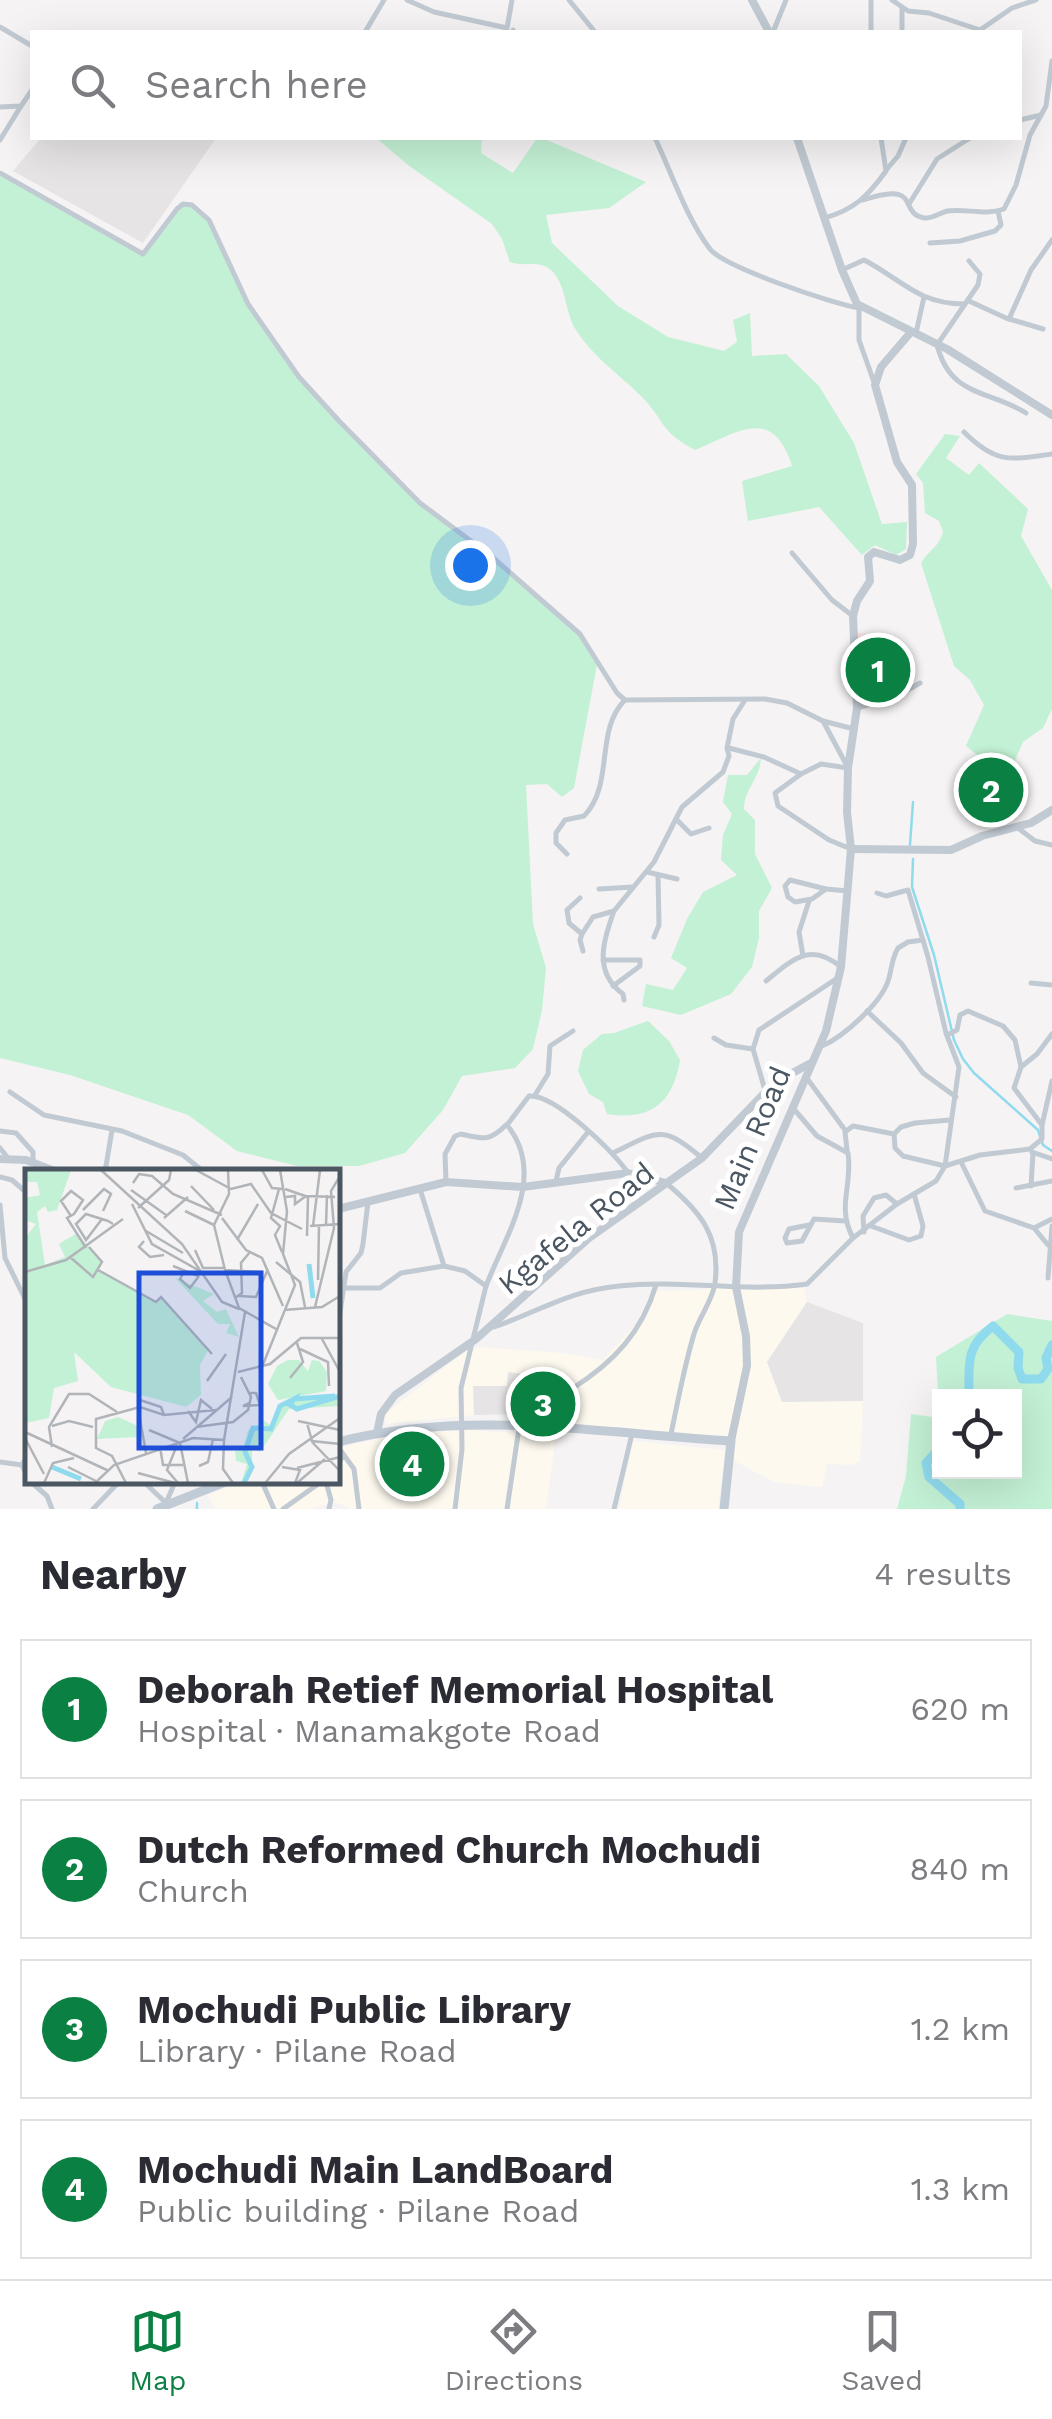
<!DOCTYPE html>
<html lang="en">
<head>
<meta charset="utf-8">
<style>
	:root { --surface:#fff; --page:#f2f2f3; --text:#2b2b33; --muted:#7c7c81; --line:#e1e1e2; --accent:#0b8043 }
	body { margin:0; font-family:"Work Sans",sans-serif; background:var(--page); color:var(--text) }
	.controls { position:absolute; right:30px; bottom:30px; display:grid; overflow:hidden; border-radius:0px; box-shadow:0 10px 40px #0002 }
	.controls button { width:90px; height:90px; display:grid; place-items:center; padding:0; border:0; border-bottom:2px solid var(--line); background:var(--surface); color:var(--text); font:50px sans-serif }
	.you { position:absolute; left:470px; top:565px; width:35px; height:35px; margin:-25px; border:8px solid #fff; border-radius:50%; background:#1a73e8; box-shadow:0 0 0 15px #1a73e833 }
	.badge { display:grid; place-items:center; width:65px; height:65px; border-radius:50%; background:var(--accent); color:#fff; font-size:32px; font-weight:700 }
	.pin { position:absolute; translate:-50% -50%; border:5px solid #fff; box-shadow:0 2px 10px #0006 }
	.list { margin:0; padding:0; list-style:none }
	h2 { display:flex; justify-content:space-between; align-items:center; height:130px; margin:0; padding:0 40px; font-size:42px }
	h2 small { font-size:32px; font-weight:400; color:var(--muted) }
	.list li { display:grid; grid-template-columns:65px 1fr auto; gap:30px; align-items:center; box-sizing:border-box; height:140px; margin:0 20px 20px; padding:0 20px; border:2px solid var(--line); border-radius:0px }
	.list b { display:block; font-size:38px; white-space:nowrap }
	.list p { margin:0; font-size:32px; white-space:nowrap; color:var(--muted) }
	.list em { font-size:32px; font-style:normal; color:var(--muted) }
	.icon { flex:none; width:55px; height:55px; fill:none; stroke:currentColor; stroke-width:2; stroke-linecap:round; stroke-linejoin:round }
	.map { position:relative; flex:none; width:1052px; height:1509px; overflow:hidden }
	.search { position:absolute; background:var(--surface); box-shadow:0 10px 40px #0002; left:30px; right:30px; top:30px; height:110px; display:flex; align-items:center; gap:25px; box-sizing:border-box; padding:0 35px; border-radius:0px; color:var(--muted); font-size:38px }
	.sheet { height:770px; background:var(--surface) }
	nav { display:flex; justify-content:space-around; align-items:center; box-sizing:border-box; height:140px; border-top:2px solid var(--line); background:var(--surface); font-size:28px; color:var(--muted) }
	nav a { display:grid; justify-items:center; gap:5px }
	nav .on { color:var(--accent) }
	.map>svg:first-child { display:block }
</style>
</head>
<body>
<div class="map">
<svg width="1052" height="1509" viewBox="0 0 1052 1509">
	<rect width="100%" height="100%" fill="#f5f3f3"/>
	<!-- commercial -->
	<g fill="#fdf9ef">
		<path d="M 715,1286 L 804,1288 L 807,1302 L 767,1362 L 782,1401 L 863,1401 L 860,1461 L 852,1465 L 827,1464 L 822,1487 L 774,1482 L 731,1459 L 734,1438 L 551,1423 L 550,1369 L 537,1376 L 525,1375 L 508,1386 L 474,1386 L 474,1415 L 385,1424 L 386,1413 L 467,1350 L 478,1347 L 563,1353 L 603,1360 L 637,1323 L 651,1291 L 703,1290 Z"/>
		<path d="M 470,1430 L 556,1436 L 546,1509 L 351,1509 L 335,1502 L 310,1509 L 215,1509 L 208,1495 L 244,1482 L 338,1482 L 338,1448 L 390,1436 L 400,1488 L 430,1482 L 422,1432 Z"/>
		<path d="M 633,1441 L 725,1450 L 718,1509 L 619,1509 Z"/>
	</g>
	<!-- education -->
	<g fill="#e6e4e5">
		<path d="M 41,138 L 216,138 L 143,243 L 13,171 Z"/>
		<path d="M 807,1302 L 863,1323 L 863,1401 L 782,1402 L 767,1362 Z"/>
		<path d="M 537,1367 L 550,1369 L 550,1391 L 525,1392 L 525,1414 L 474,1415 L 473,1386 L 507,1386 L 508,1372 L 536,1376 Z"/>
	</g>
	<!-- medical -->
	<path fill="#fce8e6" d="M 857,632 L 874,636 L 912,688 L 861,707 L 856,681 L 856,670 L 861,669 Z"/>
	<!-- green -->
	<g fill="#c3f1d5">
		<path d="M 376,138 L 482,138 L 481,153 L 513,173 L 537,138 L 542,138 L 646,182 L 609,208 L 546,215 L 552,243 L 618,306 L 668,337 L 724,351 L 737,342 L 733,320 L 750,313 L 752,356 L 786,354 L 819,386 L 854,443 L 882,524 L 907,522 L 906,549 L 896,555 L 875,545 L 862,555 L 819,507 L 748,521 L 742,481 L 792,466 C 773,405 738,432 695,450 C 659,431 665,420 641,396 C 619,374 593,357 576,330 C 565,313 567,288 553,272 C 540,258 525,268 510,262 L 502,239 L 492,224 L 408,165 Z"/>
		<path d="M 0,173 L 142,254 L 183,204 L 192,205 L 209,220 L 234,268 L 245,297 L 299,377 L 420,503 L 491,556 L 580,634 L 598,659 L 574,788 L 562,797 L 547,784 L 526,785 L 533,924 L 546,968 L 542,1010 L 533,1049 L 515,1068 L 462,1076 L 443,1110 L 405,1153 L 359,1166 L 297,1166 L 237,1151 L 188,1115 L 70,1075 L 0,1058 Z"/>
		<path d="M 945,434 L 960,436 L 946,458 L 969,475 L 979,463 L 1028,509 L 1021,536 L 1052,590 L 1052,709 L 1043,728 L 1023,742 L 1013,765 L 999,773 L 966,746 L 984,705 L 970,680 L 954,666 L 921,563 C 929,550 939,547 943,532 L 939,521 L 925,513 L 923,483 L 916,474 Z"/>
		<path d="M 761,758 C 760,779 744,789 744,809 L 755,820 L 755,854 L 772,888 L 759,911 L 759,938 L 752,967 L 731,994 L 681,1015 L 642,1006 L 646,984 L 673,990 L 687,968 L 671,958 L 687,919 L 703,892 L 737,875 L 721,860 L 723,835 L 732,814 L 723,802 L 728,775 L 747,775 Z"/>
		<path d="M 648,1021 L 669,1041 L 680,1060 C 673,1103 651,1121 607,1114 L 603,1102 L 589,1094 L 578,1071 L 583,1050 L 602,1034 L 614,1033 Z"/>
		<path d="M 1007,1314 L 1052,1321 L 1052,1509 L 897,1509 L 906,1476 L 911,1414 L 939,1418 L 940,1472 L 1014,1472 L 1014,1396 L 940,1396 L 939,1410 L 936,1357 Z"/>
	</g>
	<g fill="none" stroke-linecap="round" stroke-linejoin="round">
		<!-- stream -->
		<g stroke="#90daee" stroke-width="2.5">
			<path d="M 910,845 L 913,802"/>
			<path d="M 913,859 L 912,887 L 934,955 L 954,1040 L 963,1059 L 974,1073 L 1038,1130 L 1043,1145 L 1052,1151"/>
			<path d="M 197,1503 L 197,1509"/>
		</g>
		<!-- river -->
		<g stroke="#90daee" stroke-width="9">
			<path d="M 969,1396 C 969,1364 965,1347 993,1326 L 1019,1352 L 1018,1368 L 1022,1379 L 1041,1379 L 1048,1369 L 1046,1358 L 1052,1345"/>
			<path d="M 940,1448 L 926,1463 L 929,1477 L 960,1504 L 960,1509"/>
		</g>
		<!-- minor -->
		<g stroke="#c1cad2" stroke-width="5">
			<path d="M 407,0 L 434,12 L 507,28 L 512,0"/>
			<path d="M 569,0 L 595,32"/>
			<path d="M 892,0 L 908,11 L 929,13 L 980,30 L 1012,8 L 1036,0"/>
			<path d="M 0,27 L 32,46"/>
			<path d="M 365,32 L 384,0"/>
			<path d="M 512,32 L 513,30"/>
			<path d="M 773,32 L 786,0"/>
			<path d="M 871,32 L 871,0"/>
			<path d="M 902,32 L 902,8"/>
			<path d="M 0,107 L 21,106 L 32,90"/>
			<path d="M 1020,120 L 1041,115"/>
			<path d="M 655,138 C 672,174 686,217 710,249 C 724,267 833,304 859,308"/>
			<path d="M 0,140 L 21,106"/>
			<path d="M 887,169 L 898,156 L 906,138"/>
			<path d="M 0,173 L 143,254 L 177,209 L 183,204 L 192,205 L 209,220 L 248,304 L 299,377 L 340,422 L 420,503 L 491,556 L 580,634 L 617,693 L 625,700 L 765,699 L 787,703 L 823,721 L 847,766"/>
			<path d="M 863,200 C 923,180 897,213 924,218 C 931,219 940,213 947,211 C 966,208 985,216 1004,209 L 1016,185 L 1030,135 L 1046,106 L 1052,61"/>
			<path d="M 909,204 L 937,159 L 970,138"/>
			<path d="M 824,218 C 854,210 868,196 886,171 L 881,138"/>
			<path d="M 930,243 L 960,241 L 995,231 L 1001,225 L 998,211"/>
			<path d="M 969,261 L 980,274 L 978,285 L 937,345 C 951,398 988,389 1026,413"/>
			<path d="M 842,270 L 864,260 C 901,279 918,304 964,304"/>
			<path d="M 969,301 L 1006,318 L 1043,329"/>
			<path d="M 859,308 L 859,340 L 875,385"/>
			<path d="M 1009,319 L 1031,270 L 1052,240"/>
			<path d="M 916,333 L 924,297"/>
			<path d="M 964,432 C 996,464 1010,460 1052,454"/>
			<path d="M 792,553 L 832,600 L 853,616"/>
			<path d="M 857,708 L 899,695 L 920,683"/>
			<path d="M 823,721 L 854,729"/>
			<path d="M 729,748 L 764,757 L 801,774 L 821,764 L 848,768"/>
			<path d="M 801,774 L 775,793 L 778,806 L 829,840 L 851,849"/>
			<path d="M 676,819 L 691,834 L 709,828"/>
			<path d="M 1018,828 L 1035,841 L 1052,845"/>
			<path d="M 567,854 L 556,843 L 556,833 L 565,820 L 584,816 C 615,784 594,731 625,700"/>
			<path d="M 647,872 L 677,879"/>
			<path d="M 599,889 L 633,887"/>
			<path d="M 826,889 L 812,899 L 795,902 L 788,897 L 785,886 L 790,880 L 826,889 L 848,891"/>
			<path d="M 580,898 L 567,910 L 569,923 L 582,934 L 593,917 L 614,911 L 654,862 L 682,807 L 723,772 L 729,756 L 727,748 L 733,719 L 745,700"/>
			<path d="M 614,911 C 603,941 593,972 623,994 L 624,1000"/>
			<path d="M 582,934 L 580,940 L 583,951"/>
			<path d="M 654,937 L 659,925 L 658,875"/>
			<path d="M 803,956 L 799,932 L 809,901"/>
			<path d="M 603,960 L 640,960 L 640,966 L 613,986"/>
			<path d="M 766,981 C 792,960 810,941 841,967"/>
			<path d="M 1031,983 L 1052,985"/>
			<path d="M 867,1011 L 901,1043 L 923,1073 L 956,1097"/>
			<path d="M 947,1035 L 957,1030 L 960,1015 L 968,1011 L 1003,1026 L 1015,1040 L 1021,1067 L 1014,1088 L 1042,1125 L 1042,1139 L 1030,1149 L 980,1155 L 945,1166 L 903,1156 L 895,1148 L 894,1134 L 901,1127 L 915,1123 L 950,1120"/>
			<path d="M 714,1038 L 726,1045 L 753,1049 L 765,1090"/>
			<path d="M 822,1046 C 843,1037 883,1002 889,978 C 892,967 892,958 898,948 L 908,942 L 923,940"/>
			<path d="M 753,1049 L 759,1030 L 839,977"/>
			<path d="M 1021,1067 L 1037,1054 L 1052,1034"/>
			<path d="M 806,1077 L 845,1130"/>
			<path d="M 10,1092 L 44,1115 L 122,1131 L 183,1155 L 204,1172"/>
			<path d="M 535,1095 L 548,1074 L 550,1046 L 573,1031"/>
			<path d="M 793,1108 L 817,1136 L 848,1153 C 853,1186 836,1206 853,1238"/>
			<path d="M 1042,1125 L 1052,1081"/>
			<path d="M 0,1131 L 16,1133 L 33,1152 L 33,1161"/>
			<path d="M 0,1148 L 8,1158"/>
			<path d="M 847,1150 L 845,1132 L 853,1126 L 894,1134"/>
			<path d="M 1032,1152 L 1052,1159"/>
			<path d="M 613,1153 C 658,1131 662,1124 702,1158"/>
			<path d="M 962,1164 L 985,1211 L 1034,1228 L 1048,1245"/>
			<path d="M 105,1172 L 112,1130"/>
			<path d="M 0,1177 L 12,1180 L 28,1194"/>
			<path d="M 556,1181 L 559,1168 L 588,1132"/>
			<path d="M 446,1182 L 445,1154 L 455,1136 L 461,1134 C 483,1139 489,1142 506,1125"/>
			<path d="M 666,1183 C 700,1211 721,1236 715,1283 C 713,1300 699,1317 694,1334 C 684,1367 678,1401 671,1434"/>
			<path d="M 1031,1186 L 1033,1153"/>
			<path d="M 1016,1188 L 1052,1181"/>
			<path d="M 420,1189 L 444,1266 L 465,1271 L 486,1286 C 505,1236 548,1175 507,1125 L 529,1096 C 555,1094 611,1150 627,1171"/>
			<path d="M 0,1205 L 5,1258 L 28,1305"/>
			<path d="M 809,1225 L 789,1229 L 785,1238 L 787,1243 L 802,1241 L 814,1219 L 845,1221"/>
			<path d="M 871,1226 L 909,1240 L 921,1236 L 923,1226 L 914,1194"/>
			<path d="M 1034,1228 L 1052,1219"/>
			<path d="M 864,1232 L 863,1216 L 874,1198 L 886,1195 L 897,1204"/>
			<path d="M 1048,1278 L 1052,1226"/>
			<path d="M 342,1288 L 380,1288 L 401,1273 L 444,1266"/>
			<path d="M 338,1326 L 346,1272 L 361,1253 L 363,1244 L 368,1202"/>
			<path d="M 494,1327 C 540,1311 568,1291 619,1286 C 682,1279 745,1293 807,1284 L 853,1238 L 897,1204 L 936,1181 L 945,1166 L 959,1067 L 946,1033 L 928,957 L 908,890 L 886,896 L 877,893"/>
			<path d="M 571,1428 L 573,1388 C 614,1362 642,1332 656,1285"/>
			<path d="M 338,1447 L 354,1469 L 359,1509"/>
			<path d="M 28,1453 L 22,1465 L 28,1479"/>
			<path d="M 0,1462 L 22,1465"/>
			<path d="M 338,1464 L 343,1456"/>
			<path d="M 31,1482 L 47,1496 L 52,1509"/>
			<path d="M 144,1482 L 167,1504"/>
			<path d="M 262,1482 L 274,1509"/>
			<path d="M 326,1482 L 331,1500 L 329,1509"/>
			<path d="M 166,1503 L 175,1482"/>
			<path d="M 93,1509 L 119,1482"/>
			<path d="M 283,1509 L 321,1482"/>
			<path d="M 455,1509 L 462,1449 L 461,1388 L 486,1286"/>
			<path d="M 507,1509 L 519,1428"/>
			<path d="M 614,1509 L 632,1434"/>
		</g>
		<!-- tertiary -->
		<g stroke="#c1cad2" stroke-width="8">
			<path d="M 752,0 L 769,32"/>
			<path d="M 797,138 L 842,270 L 857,304 L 947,349 L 1052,415"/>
			<path d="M 851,849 L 951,850 L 982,836 L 1031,823 L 1052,810"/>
			<path d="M 0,1159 L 26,1160 L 57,1172"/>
			<path d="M 338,1209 L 446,1182 L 523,1187 L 628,1173 L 666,1183"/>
			<path d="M 377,1433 L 381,1414 L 395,1395 L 476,1339 L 589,1238 L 702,1158 L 774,1083 L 809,1064"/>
			<path d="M 731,1441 L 747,1366 L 746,1336 L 736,1287 L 739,1232 L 826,1031 L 841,967 L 851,849 L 847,812 L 848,768 L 857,708 L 853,616 L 857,601 L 870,581 L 868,557 L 874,552 L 900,560 L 910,555 L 913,544 L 912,485 L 897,462 L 875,385 L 881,367 L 911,332"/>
		</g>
		<!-- secondary -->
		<g stroke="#c1cbd6" stroke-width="9">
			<path d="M 338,1442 C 467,1409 599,1433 731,1441 L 724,1509"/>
			<path d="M 157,1509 L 225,1482"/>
		</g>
	</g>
	<g text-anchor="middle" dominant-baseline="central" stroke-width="10" stroke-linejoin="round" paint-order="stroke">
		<!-- street labels -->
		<g font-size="30" fill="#4a5661" stroke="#fff">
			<text transform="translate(752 1138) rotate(-67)">Main Road</text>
			<text transform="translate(576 1228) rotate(-39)">Kgafela Road</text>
		</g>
	</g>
	<!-- overview -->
	<g transform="translate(25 1169)">
		<rect width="315" height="315" fill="#f5f3f3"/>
		<path d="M 0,1 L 46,1 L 32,41 L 23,43 L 20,37 L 12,43 L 20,96 L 40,88 L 34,75 L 52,64 L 77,93 L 73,100 L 130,133 L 135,128 L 184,180 L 175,196 L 176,226 L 161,238 L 86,218 L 49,183 L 53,212 L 29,219 L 24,249 L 0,254 L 0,69 L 11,55 L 0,51 L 0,29 L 15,26 L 12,13 L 0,13 ZM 150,109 L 189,125 L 178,132 L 192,143 L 201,140 L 214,168 L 201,164 L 205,155 L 193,155 ZM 263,191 L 274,191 L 283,202 L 287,191 L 294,192 L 302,203 L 301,222 L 253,231 L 243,215 L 252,197 ZM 315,228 L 315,237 L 264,240 L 235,283 L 227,280 L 227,298 L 216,314 L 222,295 L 211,292 L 210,282 L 218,280 L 223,261 L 240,252 L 245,256 L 255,237 L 268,231 ZM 93,248 L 113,257 L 114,268 L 72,270 L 80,252 Z" fill="#c3f1d5"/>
		<path fill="none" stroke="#90daee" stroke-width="5" d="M 284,95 L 288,129M 269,230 L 310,227M 27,298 L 56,310M 219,314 L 227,298 L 220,283 L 228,259 L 246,260 L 255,237 L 269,230 L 265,236 L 272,240 L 315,227"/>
		<path fill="none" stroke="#b1b4b9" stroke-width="2.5" d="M 76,1 L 157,75 L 197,133 L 214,140M 171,1 L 206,20 L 226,15 L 246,44 L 277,60M 203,1 L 204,25 L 189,56 L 200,101 L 214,139 L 251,160M 237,1 L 247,19 L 258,20M 108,14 L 114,5 L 127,7 L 148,25 L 197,46M 166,17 L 189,41M 254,20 L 246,49 L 255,57 L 250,66 L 257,83M 260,20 L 283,28 L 282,67M 106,21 L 141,46M 261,28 L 270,27 L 270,35 L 281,27 L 310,28M 107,35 L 127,75 L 175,102M 113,39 L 144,11 L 146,1M 58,41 L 79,20 L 86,25 L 78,42M 160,42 L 189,56M 46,47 L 36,32 L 46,22 L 58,31 L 49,45 L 42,49 L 61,79M 139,49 L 163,28M 197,49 L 221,81 L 237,89 L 258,137M 77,50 L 61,71 L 51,55 L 61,45 L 83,52 L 88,55M 301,56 L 302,26M 285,57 L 315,55M 288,57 L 295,1M 121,62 L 158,84M 212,71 L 233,35M 119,72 L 114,78 L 125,88 L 139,86M 170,81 L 178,99 L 200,99M 45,88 L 68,108 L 77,93 L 64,78M 251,93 L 275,113 L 280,138M 148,97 L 173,107 L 174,102M 73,101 L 131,133 L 136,128 L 187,185M 200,101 L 237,103M 0,103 L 41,91 L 98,50M 159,103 L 155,110 L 165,119 L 174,107M 293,111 L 294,57M 214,127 L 231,128 L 243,100M 210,129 L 217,124 L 216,94 L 225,83M 290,138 L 309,59 L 306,22 L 315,7M 259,141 L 297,138 L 315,127M 297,170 L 315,203M 273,179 L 303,193 L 304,217M 237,198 L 270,116 L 258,85 L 262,42 L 255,1M 213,203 L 245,195 L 276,169 L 315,169M 265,209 L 278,193 L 272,174M 182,212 L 201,185M 224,224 L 231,224 L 235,236 L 218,237 L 224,234M 115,231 L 136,238 L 139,246M 113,239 L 121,284M 163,242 L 171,253 L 176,231 L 187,240M 273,252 L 315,261M 282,254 L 287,272 L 315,275M 27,257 L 44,252 L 68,258M 171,258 L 208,253 L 223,241 L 226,228 L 216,208M 124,261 L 155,274 L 163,314M 0,263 L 84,302M 0,269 L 19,305M 158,270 L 207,228M 199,271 L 220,143M 287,273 L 315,302M 152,276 L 142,301 L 153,314M 27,278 L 24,258 L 44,225 L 64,225 L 92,243M 135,278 L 138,296 L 158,296M 174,297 L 183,293 L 188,270M 43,298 L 71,312M 257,298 L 275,301 L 270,314M 272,299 L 315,288M 113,304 L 150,314M 241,313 L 264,285 L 315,249M 19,314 L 28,294 L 49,289M 70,314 L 89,296 L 168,269 L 199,271 L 198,300 L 208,314M 101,314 L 87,287 L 71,279 L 71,250 L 115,238 L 139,246 L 191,241M 272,314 L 300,290"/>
		<path fill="#1d4ed8" fill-opacity="0.15" stroke="#1d4ed8" stroke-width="5" d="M 114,104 L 236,104 L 236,279 L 114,279 Z"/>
		<rect width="315" height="315" fill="none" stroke="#4a5661" stroke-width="5"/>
	</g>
</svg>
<div class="controls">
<button><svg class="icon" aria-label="locate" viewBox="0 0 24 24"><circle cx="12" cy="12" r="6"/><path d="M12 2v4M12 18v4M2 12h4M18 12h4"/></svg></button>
</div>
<div class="you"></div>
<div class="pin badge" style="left:878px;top:670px">1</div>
<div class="pin badge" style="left:991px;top:790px">2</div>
<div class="pin badge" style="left:543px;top:1404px">3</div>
<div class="pin badge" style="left:412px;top:1464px">4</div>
<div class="search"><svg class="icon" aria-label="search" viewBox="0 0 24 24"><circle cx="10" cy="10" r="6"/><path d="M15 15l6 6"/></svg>Search here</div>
</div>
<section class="sheet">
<h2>Nearby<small>4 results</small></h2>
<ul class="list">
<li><span class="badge">1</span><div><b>Deborah Retief Memorial Hospital</b><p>Hospital · Manamakgote Road</p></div><em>620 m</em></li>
<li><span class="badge">2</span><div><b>Dutch Reformed Church Mochudi</b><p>Church</p></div><em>840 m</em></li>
<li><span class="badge">3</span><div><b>Mochudi Public Library</b><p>Library · Pilane Road</p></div><em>1.2 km</em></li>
<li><span class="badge">4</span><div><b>Mochudi Main LandBoard</b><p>Public building · Pilane Road</p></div><em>1.3 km</em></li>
</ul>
</section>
<nav>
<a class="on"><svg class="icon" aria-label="map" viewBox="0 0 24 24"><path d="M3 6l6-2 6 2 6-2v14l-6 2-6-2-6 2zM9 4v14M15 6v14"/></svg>Map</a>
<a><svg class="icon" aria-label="directions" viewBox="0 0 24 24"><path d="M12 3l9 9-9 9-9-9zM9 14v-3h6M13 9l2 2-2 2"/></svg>Directions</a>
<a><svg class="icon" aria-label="saved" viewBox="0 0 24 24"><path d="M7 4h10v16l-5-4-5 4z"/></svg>Saved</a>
</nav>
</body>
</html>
